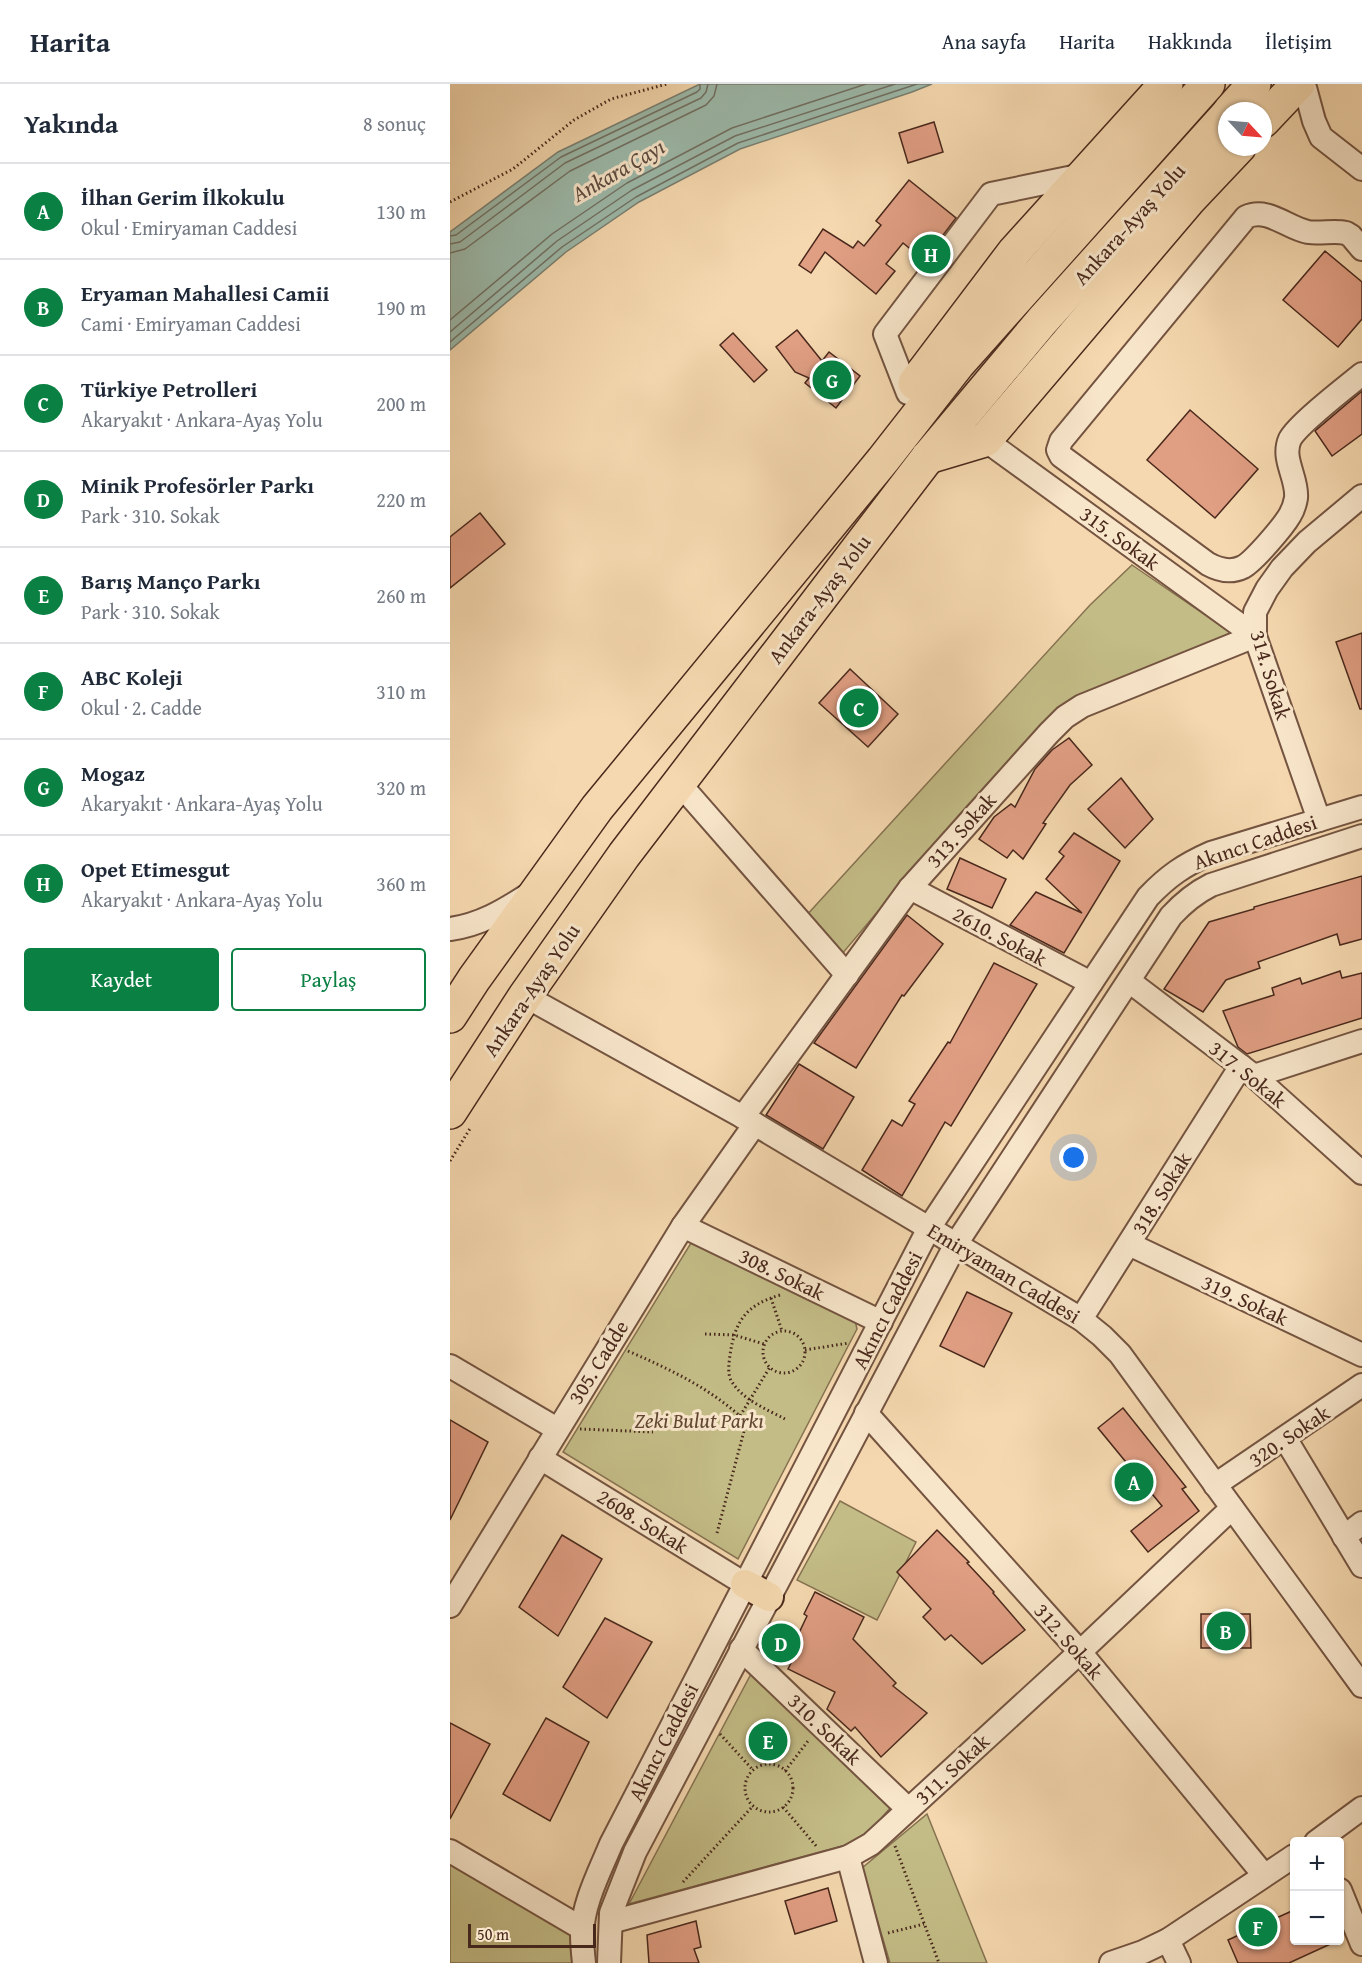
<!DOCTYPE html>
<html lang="tr">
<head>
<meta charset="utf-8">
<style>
	:root { --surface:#fff; --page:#f2f2f3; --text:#1f2937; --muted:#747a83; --line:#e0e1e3; --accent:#0b8043 }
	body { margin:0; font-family:"Gentium Book Plus",serif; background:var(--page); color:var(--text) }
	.controls { position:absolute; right:18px; bottom:18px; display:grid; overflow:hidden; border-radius:6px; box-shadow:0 2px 4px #0004 }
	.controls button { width:54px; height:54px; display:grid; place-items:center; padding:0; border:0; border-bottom:2px solid var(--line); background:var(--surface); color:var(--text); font:30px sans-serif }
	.compass { position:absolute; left:768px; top:18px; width:54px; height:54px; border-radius:50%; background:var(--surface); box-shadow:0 2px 4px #0004; rotate:116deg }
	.scale { position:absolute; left:18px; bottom:15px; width:128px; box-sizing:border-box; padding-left:6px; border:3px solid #49281c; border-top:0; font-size:16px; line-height:21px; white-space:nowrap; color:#49281c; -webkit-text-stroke:4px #f8e6cb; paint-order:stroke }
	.you { position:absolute; left:624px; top:1074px; width:21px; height:21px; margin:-15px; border:4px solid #fff; border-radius:50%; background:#1a73e8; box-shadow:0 0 0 9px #1a73e833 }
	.badge { display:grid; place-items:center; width:39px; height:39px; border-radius:50%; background:var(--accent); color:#fff; font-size:20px; font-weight:700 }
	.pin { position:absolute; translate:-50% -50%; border:3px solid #fff; box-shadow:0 2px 6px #0006 }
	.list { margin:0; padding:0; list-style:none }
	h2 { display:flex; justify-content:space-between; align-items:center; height:78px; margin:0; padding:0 24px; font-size:26px }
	h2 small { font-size:20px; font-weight:400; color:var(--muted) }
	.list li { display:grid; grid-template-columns:39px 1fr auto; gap:18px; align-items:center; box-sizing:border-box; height:96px; padding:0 24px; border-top:2px solid var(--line) }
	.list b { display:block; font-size:22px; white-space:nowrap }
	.list p { margin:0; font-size:20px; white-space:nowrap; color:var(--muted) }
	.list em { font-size:20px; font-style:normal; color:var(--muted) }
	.actions { display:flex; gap:12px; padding:18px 24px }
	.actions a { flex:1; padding:14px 0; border:2px solid var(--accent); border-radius:6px; text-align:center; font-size:21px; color:var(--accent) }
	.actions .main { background:var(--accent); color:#fff }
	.map { position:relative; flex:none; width:912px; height:1879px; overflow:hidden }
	header { display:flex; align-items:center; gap:36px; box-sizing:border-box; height:84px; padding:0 30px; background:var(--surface); border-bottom:2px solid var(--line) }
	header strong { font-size:28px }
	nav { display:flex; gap:33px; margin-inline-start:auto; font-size:21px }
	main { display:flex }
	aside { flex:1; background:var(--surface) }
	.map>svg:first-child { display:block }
</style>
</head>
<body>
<header>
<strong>Harita</strong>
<nav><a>Ana sayfa</a><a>Harita</a><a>Hakkında</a><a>İletişim</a></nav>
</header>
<main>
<aside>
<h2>Yakında<small>8 sonuç</small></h2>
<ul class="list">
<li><span class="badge">A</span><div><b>İlhan Gerim İlkokulu</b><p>Okul · Emiryaman Caddesi</p></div><em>130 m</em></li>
<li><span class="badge">B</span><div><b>Eryaman Mahallesi Camii</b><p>Cami · Emiryaman Caddesi</p></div><em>190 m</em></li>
<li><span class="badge">C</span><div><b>Türkiye Petrolleri</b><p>Akaryakıt · Ankara-Ayaş Yolu</p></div><em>200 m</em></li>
<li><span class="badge">D</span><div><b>Minik Profesörler Parkı</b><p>Park · 310. Sokak</p></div><em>220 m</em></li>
<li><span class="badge">E</span><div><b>Barış Manço Parkı</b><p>Park · 310. Sokak</p></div><em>260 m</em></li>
<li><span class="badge">F</span><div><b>ABC Koleji</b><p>Okul · 2. Cadde</p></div><em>310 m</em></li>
<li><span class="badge">G</span><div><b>Mogaz</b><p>Akaryakıt · Ankara-Ayaş Yolu</p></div><em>320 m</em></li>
<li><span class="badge">H</span><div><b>Opet Etimesgut</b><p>Akaryakıt · Ankara-Ayaş Yolu</p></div><em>360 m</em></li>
</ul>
<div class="actions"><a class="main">Kaydet</a><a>Paylaş</a></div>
</aside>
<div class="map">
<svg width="912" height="1879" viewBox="0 0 912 1879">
	<rect width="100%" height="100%" fill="#f5d8af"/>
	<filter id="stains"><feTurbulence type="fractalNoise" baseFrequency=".00333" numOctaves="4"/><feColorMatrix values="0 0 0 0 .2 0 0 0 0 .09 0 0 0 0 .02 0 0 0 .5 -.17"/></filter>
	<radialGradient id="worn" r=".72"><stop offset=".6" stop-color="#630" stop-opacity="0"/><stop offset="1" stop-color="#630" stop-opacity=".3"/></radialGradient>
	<!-- green -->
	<g fill="#c3bc86" stroke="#867251" stroke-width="1.5">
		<path d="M 682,481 L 783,550 L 630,612 L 576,657 L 509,731 L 392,870 L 355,833 L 640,521 Z"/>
		<path d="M 241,1159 L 404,1232 L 407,1245 L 288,1475 L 113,1368 Z"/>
		<path d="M 390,1417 L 466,1458 L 427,1536 L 347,1496 Z"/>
		<path d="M 301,1590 L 441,1723 L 411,1757 L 179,1820 Z"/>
		<path d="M 477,1730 L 537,1879 L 440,1879 L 412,1784 Z"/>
		<path d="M 0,1767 L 133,1845 L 139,1879 L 0,1879 Z"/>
	</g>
	<!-- water -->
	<path fill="#9cbaab" stroke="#7b8072" stroke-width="1.5" d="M 250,0 L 482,0 L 462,8 L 290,65 L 189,118 L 116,168 L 0,266 L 0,148 L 108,68 Z"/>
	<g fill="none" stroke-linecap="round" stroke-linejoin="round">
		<!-- shore -->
		<g stroke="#727164" stroke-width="1.5">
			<path d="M 0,152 L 6,151 L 111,73 L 247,8 L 250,5 L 250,0"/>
			<path d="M 0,160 L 10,158 L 115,79 L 251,14 L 256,8 L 258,0"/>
			<path d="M 0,169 L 15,165 L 120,87 L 256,21 L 264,12 L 267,0"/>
			<path d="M 0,236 L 102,150 L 177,99 L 282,44 L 416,0"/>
			<path d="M 0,248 L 107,157 L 182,106 L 285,52 L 445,0"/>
			<path d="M 0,258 L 112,163 L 186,113 L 288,59 L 467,0"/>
		</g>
	</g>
	<!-- building -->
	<g fill="#e09e83" stroke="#49281c" stroke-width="1.5">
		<path d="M 484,38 L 493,68 L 458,79 L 449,49 Z"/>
		<path d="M 459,96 L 506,134 L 474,176 L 453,159 L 436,180 L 445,187 L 426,210 L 375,168 L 361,189 L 349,181 L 373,145 L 403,164 L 408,157 L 414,162 L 431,141 L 426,137 Z"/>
		<path d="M 875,167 L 912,198 L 912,235 L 888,263 L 833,216 Z"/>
		<path d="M 347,246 L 372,277 L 379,268 L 410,292 L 386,324 L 355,299 L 359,294 L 345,288 L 326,263 Z"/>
		<path d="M 283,249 L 317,286 L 304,298 L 270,261 Z"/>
		<path d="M 912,307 L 912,350 L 882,372 L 865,347 Z"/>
		<path d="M 740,326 L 808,385 L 765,434 L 697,376 Z"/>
		<path d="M 30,429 L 55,460 L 0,504 L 0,453 Z"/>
		<path d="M 912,549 L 912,625 L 910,625 L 886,558 Z"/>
		<path d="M 400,585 L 448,630 L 418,663 L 369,619 Z"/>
		<path d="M 619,654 L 642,681 L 620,701 L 593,739 L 596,740 L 573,775 L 563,766 L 557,774 L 529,755 L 544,733 L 561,720 L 565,723 L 585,685 L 602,666 Z"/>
		<path d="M 671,694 L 703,735 L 675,764 L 638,725 Z"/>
		<path d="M 624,749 L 670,777 L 614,869 L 560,841 L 586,808 L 632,829 L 596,795 L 614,772 L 609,768 Z"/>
		<path d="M 510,774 L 556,795 L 542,824 L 497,805 Z"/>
		<path d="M 912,792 L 912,855 L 890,861 L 887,850 L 808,878 L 810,884 L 776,896 L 753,928 L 714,905 L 759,838 L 804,825 L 804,823 Z"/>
		<path d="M 457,831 L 493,860 L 454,912 L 452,911 L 406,984 L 364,959 Z"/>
		<path d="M 544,879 L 587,900 L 501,1042 L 495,1038 L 452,1112 L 412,1086 L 442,1036 L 452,1042 L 465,1020 L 459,1017 L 498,958 L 500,959 Z"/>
		<path d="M 890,887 L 892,894 L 912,889 L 912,934 L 797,970 L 788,963 L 773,927 L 824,911 L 822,904 L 850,894 L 852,900 Z"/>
		<path d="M 349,980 L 404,1013 L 373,1065 L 316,1031 Z"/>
		<path d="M 517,1208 L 562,1229 L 534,1283 L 490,1262 Z"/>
		<path d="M 673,1324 L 736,1403 L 732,1405 L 749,1427 L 698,1468 L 681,1447 L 712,1422 L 648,1344 Z"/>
		<path d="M 0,1336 L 38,1358 L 0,1436 Z"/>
		<path d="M 487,1446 L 519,1478 L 517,1479 L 544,1508 L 543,1509 L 575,1546 L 532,1580 L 501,1551 L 495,1556 L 473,1533 L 481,1525 L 447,1488 Z"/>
		<path d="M 112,1451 L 152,1475 L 108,1552 L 69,1523 Z"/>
		<path d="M 365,1508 L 414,1533 L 403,1555 L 446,1599 L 443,1602 L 477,1629 L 431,1673 L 405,1643 L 401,1647 L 377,1625 L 385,1608 L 338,1585 L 343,1575 L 338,1572 L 357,1532 L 354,1530 Z"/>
		<path d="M 751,1530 L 800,1530 L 801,1564 L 751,1564 Z"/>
		<path d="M 155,1534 L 202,1558 L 157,1634 L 113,1603 Z"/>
		<path d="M 96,1634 L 139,1658 L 100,1737 L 53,1710 Z"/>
		<path d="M 0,1639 L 40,1660 L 0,1735 Z"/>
		<path d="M 378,1804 L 387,1837 L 345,1850 L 335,1817 Z"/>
		<path d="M 844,1826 L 844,1857 L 887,1857 L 839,1879 L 788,1879 L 778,1856 Z"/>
		<path d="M 246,1837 L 251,1863 L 244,1865 L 249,1879 L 199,1879 L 197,1851 Z"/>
	</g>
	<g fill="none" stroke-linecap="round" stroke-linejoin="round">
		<defs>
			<g id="minor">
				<path d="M 854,0 L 864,37 L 871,53 L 912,85"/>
				<path d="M 912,165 L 901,152 L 896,149 C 884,146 871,150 858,148 C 837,144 818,123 796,133 L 611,357 L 608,366 L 611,372 L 758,480 C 769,486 781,489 793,483 C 804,477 833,443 840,431 C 843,426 845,420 846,414 C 848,394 831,375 840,355 C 848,340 896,303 912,290"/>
				<path d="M 458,309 L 435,250 L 541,110 L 633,91"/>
				<path d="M 535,356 L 805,552"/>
				<path d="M 229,699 L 397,891"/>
				<path d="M 869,736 L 805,552 L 805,528 L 817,505 L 832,484 L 857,458 L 912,412"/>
				<path d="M 460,804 L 641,899"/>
				<path d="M 0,845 C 30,841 53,827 78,811"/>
				<path d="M 679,897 L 804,992 L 912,1089"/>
				<path d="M 75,912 L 293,1033 L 631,1235 L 652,1252 L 670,1270 L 912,1602"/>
				<path d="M 804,992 L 912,957"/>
				<path d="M 293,1033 L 460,804 L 599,649 L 615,633 L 632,622 L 805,552"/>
				<path d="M 233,1142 L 431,1238"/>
				<path d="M 679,1160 L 912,1271"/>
				<path d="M 631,1235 L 791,982"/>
				<path d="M 0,1282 L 107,1345"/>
				<path d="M 416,1329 L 630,1568 L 814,1791"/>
				<path d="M 835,1354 L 912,1482"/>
				<path d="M 90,1374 L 295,1500"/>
				<path d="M 765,1401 L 912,1301"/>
				<path d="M 894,1453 L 912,1439"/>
				<path d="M 0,1522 L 233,1142 L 305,1040"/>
				<path d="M 291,1565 L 458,1725"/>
				<path d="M 866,1758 L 912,1724"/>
				<path d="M 0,1767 L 133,1845"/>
				<path d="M 398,1773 L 426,1879"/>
				<path d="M 890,1806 L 912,1860"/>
				<path d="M 161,1838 L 398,1773 L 421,1760 L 630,1568 L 782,1424"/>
				<path d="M 718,1856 L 729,1879"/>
				<path d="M 134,1879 C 133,1870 132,1860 132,1850 C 133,1819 149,1789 161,1760 L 479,1144 L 698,813 C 718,792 734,781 761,769 L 912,723"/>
				<path d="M 159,1879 L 161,1829 L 185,1768 L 506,1160 L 721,832 C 733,819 745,809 761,801 L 912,752"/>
				<path d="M 661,1879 L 693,1868 L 718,1856 L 844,1772"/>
			</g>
			<path id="major" d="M 295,1500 L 319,1513"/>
			<g id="highway">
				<path d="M 780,27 L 804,0"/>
				<path d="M 813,37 L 848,0"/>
				<path d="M 465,299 L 564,168 L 716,0"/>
				<path d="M 478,373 L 535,356 L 738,117 L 789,63"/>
				<path d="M 0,932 L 24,895 L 147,724 L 433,376 L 508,280 L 758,0"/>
				<path d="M 0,1028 L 75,912 L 174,771 L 478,373 L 592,237 L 777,31"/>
			</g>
		</defs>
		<!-- minor casing -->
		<use href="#minor" stroke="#745441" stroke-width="26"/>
		<!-- major casing -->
		<use href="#major" stroke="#49281c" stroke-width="32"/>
		<!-- highway casing -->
		<use href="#highway" stroke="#49281c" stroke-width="36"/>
		<!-- path -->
		<g stroke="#49281c" stroke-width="3" stroke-dasharray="1.5 3" stroke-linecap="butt">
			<path d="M 0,118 L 63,85 L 124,36 L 161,15 L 217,0"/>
			<path d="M 0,1077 L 21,1043"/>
			<path d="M 330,1211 C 296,1221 285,1237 280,1271 C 279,1279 277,1291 282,1298 C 293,1316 318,1326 335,1335"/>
			<path d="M 321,1214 L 332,1247"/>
			<circle cx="334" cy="1268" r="21"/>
			<path d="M 255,1250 L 284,1251 L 314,1260"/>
			<path d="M 355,1266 L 399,1259"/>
			<path d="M 178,1267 C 219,1285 256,1302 290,1332"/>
			<path d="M 130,1345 L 203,1348"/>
			<path d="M 267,1449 L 294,1347 L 290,1332 L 320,1283"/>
			<path d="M 270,1650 L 303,1686"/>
			<circle cx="319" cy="1704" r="24"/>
			<path d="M 335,1687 L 358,1657"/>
			<path d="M 333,1723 L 367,1763"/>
			<path d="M 445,1762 L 489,1879"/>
			<path d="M 233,1798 L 303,1722"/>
			<path d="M 438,1849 L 474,1840"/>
		</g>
		<!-- minor -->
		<use href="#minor" stroke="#f8e6cb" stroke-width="22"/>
		<!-- major -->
		<use href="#major" stroke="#f5d8af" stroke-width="28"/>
		<!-- highway -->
		<use href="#highway" stroke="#f5d8af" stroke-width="33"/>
	</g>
	<g text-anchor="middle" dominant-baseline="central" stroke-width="6" stroke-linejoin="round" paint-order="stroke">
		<!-- street labels -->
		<g font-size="21" fill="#49281c" stroke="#f8e6cb">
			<text transform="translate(679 140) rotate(-48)">Ankara-Ayaş Yolu</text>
			<text transform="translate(670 454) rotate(36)">315. Sokak</text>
			<text transform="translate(369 515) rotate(-53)">Ankara-Ayaş Yolu</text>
			<text transform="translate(821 591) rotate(73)">314. Sokak</text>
			<text transform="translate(511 746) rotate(-48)">313. Sokak</text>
			<text transform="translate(805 758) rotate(-19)">Akıncı Caddesi</text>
			<text transform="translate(550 852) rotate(28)">2610. Sokak</text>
			<text transform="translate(81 906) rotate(-56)">Ankara-Ayaş Yolu</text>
			<text transform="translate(798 990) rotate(39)">317. Sokak</text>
			<text transform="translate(711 1109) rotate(-58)">318. Sokak</text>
			<text transform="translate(554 1189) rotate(31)">Emiryaman Caddesi</text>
			<text transform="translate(332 1190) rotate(26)">308. Sokak</text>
			<text transform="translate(795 1216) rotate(25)">319. Sokak</text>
			<text transform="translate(437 1226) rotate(-63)">Akıncı Caddesi</text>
			<text transform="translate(148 1278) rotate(-58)">305. Cadde</text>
			<text transform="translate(839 1352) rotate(-34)">320. Sokak</text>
			<text transform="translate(193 1437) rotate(32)">2608. Sokak</text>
			<text transform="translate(619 1557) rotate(49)">312. Sokak</text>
			<text transform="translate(375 1645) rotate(44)">310. Sokak</text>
			<text transform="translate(213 1658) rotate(-63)">Akıncı Caddesi</text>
			<text transform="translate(502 1685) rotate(-43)">311. Sokak</text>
		</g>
		<!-- park labels -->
		<g font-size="21" font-style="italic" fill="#614631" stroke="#f8e6cb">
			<text x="249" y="1336">Zeki Bulut Parkı</text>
		</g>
		<!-- water labels -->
		<g font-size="22" font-style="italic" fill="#5e4c40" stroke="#f8e6cb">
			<text transform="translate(168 86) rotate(-30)">Ankara Çayı</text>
		</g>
	</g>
	<rect width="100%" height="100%" filter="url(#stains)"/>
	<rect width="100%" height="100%" fill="url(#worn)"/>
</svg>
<div class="controls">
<button>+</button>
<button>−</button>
</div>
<svg class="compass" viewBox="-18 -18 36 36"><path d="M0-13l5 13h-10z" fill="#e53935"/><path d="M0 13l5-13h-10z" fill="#747a83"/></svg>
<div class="scale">50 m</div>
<div class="you"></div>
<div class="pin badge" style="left:684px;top:1398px">A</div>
<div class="pin badge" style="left:776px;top:1547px">B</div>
<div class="pin badge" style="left:409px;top:624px">C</div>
<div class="pin badge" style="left:331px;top:1559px">D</div>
<div class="pin badge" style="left:318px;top:1657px">E</div>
<div class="pin badge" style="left:808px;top:1843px">F</div>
<div class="pin badge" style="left:382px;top:296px">G</div>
<div class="pin badge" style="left:481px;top:170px">H</div>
</div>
</main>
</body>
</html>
